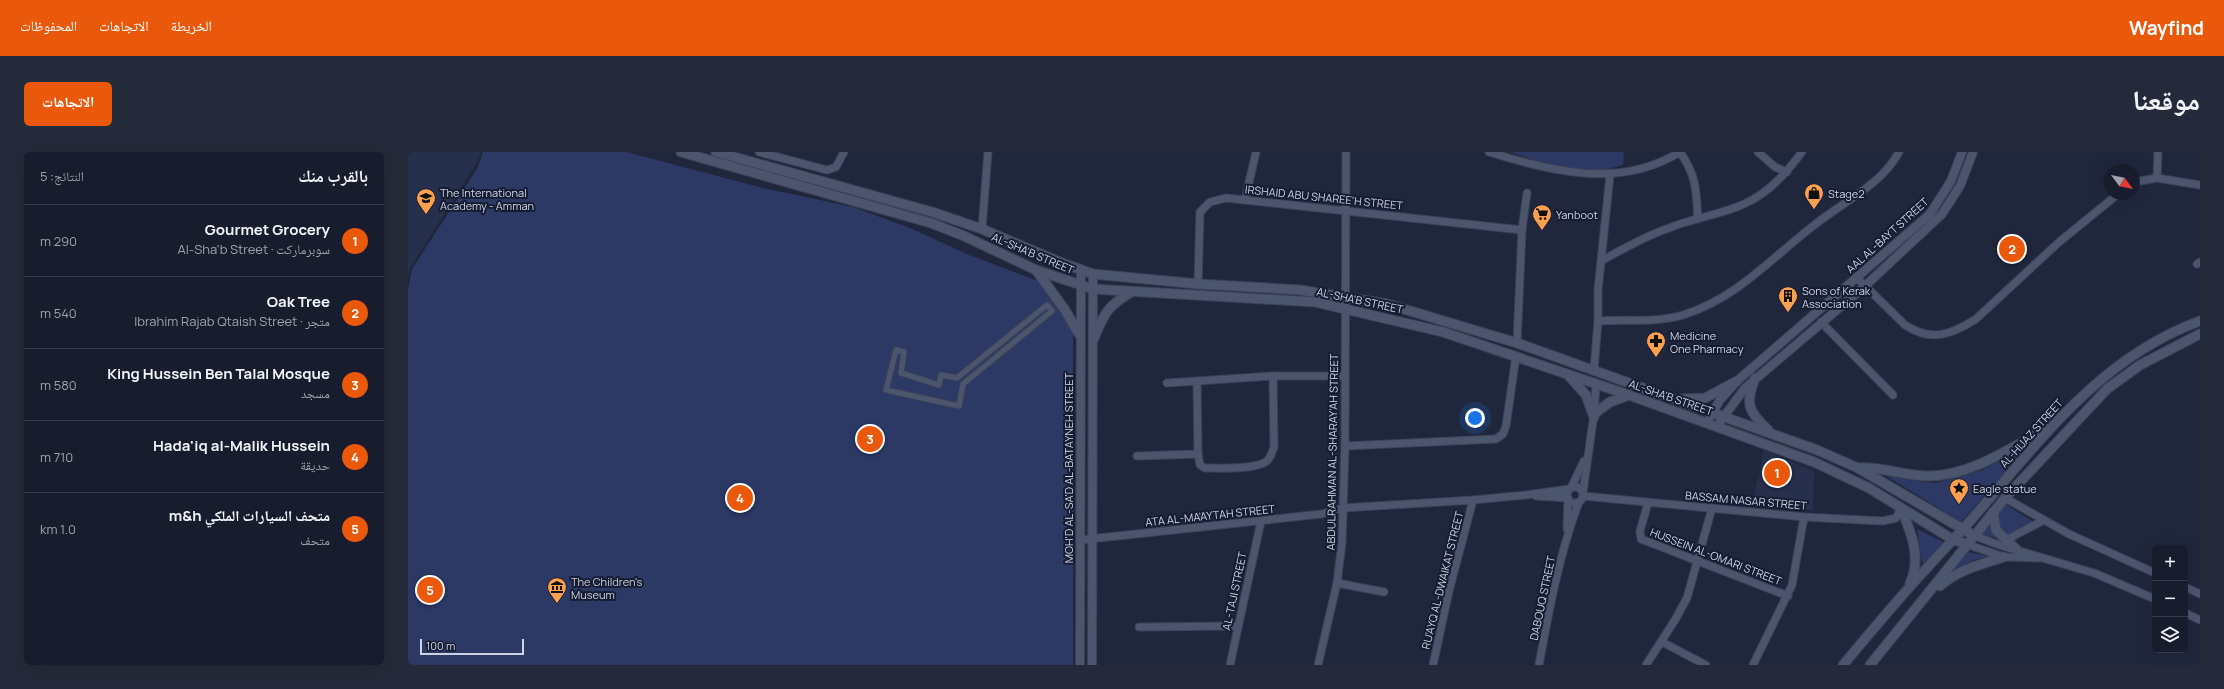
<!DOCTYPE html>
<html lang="ar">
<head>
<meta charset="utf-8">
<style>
	:root { --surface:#181d2e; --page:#252a3a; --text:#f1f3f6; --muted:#9fa2aa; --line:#363b4a; --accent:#ea580c }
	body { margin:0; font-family:Manrope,"Noto Naskh Arabic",sans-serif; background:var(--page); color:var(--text); direction:rtl }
	.controls { position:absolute; right:12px; bottom:12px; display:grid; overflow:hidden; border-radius:6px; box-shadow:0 4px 16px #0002 }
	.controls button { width:36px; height:36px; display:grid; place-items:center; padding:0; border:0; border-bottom:1px solid var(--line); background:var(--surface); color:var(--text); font:20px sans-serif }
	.compass { position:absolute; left:1696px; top:12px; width:36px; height:36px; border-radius:50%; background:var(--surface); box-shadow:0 4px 16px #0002; rotate:122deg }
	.scale { position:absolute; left:12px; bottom:10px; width:104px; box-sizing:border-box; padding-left:4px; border:2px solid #cdd3e2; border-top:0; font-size:11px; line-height:14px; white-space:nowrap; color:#cdd3e2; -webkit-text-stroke:3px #161d33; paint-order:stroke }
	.you { position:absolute; left:1067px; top:266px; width:14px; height:14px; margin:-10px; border:3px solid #fff; border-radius:50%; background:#1a73e8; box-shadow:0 0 0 6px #1a73e833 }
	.badge { display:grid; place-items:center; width:26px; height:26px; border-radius:50%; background:var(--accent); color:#fff; font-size:13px; font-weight:700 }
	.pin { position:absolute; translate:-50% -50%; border:2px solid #fff; box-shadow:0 1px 4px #0006 }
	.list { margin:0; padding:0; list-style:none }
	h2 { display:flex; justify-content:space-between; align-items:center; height:52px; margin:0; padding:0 16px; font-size:17px }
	h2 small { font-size:13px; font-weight:400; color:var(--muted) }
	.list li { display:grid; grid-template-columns:26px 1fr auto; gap:12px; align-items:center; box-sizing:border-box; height:72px; padding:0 16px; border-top:1px solid var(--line) }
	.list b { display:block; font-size:15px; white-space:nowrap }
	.list p { margin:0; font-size:13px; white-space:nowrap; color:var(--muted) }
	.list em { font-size:13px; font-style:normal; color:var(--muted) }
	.icon { flex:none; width:22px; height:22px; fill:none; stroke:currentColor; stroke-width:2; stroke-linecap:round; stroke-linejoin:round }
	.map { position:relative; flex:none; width:1792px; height:513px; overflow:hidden; direction:ltr; border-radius:6px }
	header { display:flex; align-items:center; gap:24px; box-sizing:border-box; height:56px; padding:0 20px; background:var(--accent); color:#fff }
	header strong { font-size:19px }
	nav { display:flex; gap:22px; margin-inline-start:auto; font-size:14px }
	.intro { display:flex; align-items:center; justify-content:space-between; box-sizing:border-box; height:96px; padding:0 24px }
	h1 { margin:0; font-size:28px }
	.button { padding:10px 18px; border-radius:6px; background:var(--accent); color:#fff; font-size:14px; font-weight:700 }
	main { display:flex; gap:24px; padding:0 24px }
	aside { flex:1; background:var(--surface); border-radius:6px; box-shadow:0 4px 16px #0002 }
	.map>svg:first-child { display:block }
</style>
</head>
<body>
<header>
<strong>Wayfind</strong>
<nav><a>الخريطة</a><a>الاتجاهات</a><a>المحفوظات</a></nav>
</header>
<div class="intro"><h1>موقعنا</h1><a class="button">الاتجاهات</a></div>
<main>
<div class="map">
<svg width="1792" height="513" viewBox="0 0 1792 513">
	<rect width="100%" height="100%" fill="#20273d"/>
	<!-- built -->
	<g fill="#262f4b">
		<path d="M 0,0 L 73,0 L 69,10 L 2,116 L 0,124 Z"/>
		<path d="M 1356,298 L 1406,319 L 1405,359 L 1345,348 Z"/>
	</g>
	<!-- green -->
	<g fill="#2c3965">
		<path d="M 75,0 L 218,0 L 355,36 L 445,55 L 502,76 L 561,103 L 630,129 L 650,152 L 665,180 L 665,513 L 0,513 L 0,137 L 4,117 L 69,17 Z"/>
		<path d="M 1102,0 L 1216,0 L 1215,13 L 1192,19 L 1144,14 Z"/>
		<path d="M 1624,290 L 1553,370 L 1477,323 L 1502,328 L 1527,331 L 1574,318 Z"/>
		<path d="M 1598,353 L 1628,371 L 1602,383 C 1594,378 1590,374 1589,364 Z"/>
		<path d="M 1581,374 L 1588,386 L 1574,382 Z"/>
		<path d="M 1509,377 L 1535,390 L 1515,415 Z"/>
		<path d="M 1560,400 L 1581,404 L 1566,408 L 1542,422 Z"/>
	</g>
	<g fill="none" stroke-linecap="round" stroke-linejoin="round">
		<defs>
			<path id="pedestrian" d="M 639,153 L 644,159 L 555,232 L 551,254 L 478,238 L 488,198 L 496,200 L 493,221 L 531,233 L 533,223 L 549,226 Z"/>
			<g id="minor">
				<path d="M 351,0 L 419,18 L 428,15 L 436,0"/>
				<path d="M 1081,0 C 1144,20 1212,37 1272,0 C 1289,25 1288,38 1290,67"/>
				<path d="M 1350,0 L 1367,15 L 1379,20"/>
				<path d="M 1749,26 L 1750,0"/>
				<path d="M 1726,30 L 1749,26 L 1792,33"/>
				<path d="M 837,48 L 848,0"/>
				<path d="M 574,77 L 580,0"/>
				<path d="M 1193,109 C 1215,97 1237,84 1261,76 C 1285,66 1312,63 1336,52 C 1361,41 1378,21 1394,0"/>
				<path d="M 1789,112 L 1792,110"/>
				<path d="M 1448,125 L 1497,173 C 1523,190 1543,183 1568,167 L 1650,91 L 1710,42"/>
				<path d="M 790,132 L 792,60 L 802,50 L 818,46 L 1114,78"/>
				<path d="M 1190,169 C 1217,167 1249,171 1275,163 C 1330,146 1365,104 1409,71 C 1437,49 1474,32 1491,0"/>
				<path d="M 1413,170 L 1485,243"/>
				<path d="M 1109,191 L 1114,78 L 1119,41"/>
				<path d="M 1186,218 L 1190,169 L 1190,138 L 1202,23"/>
				<path d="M 789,229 L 790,302 L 792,313 L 797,316 C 812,316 848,318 859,309 C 863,305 864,300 866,295 L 865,224"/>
				<path d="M 759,231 L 865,224 L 937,224"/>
				<path d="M 937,294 L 1088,287 L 1095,282 L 1098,274 L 1108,204"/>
				<path d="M 729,304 L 790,302"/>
				<circle cx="1167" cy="343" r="8"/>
				<path d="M 1163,336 L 1176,309"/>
				<path d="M 1175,340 L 1186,262 L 1188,232"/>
				<path d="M 1128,344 L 1160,346"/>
				<path d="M 1175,344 L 1396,365 L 1475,369 L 1488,366 L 1493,356"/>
				<path d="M 1597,346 L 1661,382 L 1747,421"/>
				<path d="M 1240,351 L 1232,379 L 1233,387 L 1380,444"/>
				<path d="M 1159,377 L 1160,347"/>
				<path d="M 1565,383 L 1591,393 L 1686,421 L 1747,447"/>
				<path d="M 672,388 L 914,362 L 935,356 L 1065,348 L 1118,343 L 1162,337"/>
				<path d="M 1598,388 L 1636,368"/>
				<path d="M 1558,392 L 1596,405 L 1631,406"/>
				<path d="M 929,431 L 976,440"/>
				<path d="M 1777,435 L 1792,442"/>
				<path d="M 1777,461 L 1792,468"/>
				<path d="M 731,475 L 830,474"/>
				<path d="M 1254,490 L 1298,513"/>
				<path d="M 822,513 L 853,369"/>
				<path d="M 910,513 L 929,431 L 934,391 L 937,294 L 938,0"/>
				<path d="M 1025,513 L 1041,439 L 1065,348"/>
				<path d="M 1131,513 C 1141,458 1151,403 1171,350"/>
				<path d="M 1238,513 L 1267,468 L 1279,446 L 1304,356"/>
				<path d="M 1345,513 L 1384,433 L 1396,365"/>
			</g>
			<g id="tertiary">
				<path d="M 1299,270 L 1312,248 L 1329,229 L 1522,62 L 1543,29 L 1554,0"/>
				<path d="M 1309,274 L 1337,236 L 1457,134 L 1534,62 L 1552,34 L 1565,0"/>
				<path d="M 672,513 L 673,119"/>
				<path d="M 684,513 L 685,122"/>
			</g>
			<g id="secondary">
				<path d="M 273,0 L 523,71 L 556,84 L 628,118 L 685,137 L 907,150 L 1035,180 L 1221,243 L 1406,310 L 1461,336 L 1544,387 L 1558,392"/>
				<path d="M 308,0 L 524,60 L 574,77 L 654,111 L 685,122 L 790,132 L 892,138 L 979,152 L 1109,191 L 1409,298 L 1450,316 L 1565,383"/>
				<path d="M 628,118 L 657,158 L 671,182"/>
				<path d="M 686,186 C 697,160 699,155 723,140"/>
				<path d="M 1161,224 L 1178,243 L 1186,265"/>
				<path d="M 1347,226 C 1337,252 1340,259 1360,278"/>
				<path d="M 1273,247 L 1297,246 L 1329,229"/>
				<path d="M 1186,262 L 1202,250 L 1221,243"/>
				<path d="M 1450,316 C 1473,314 1496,324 1520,324 C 1563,324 1602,296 1639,276"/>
				<path d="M 1493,356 C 1503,380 1514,406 1502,431"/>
				<path d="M 1585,360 L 1588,378 L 1608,397"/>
				<path d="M 1532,434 C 1550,418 1573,412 1596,405"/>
				<path d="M 1435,513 C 1462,481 1489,448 1518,417 C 1532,401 1548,385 1563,368 C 1631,290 1691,206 1792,169"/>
				<path d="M 1462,513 L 1597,346 L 1699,237 L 1732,213 L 1792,182"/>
			</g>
		</defs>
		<!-- pedestrian casing -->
		<use href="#pedestrian" stroke="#3d4255" stroke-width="7"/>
		<!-- minor casing -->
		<use href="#minor" stroke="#3d4255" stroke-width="9"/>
		<!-- tertiary casing -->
		<use href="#tertiary" stroke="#3d4255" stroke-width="10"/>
		<!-- secondary casing -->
		<use href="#secondary" stroke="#3d4255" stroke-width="11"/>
		<!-- pedestrian -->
		<use href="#pedestrian" stroke="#4c556e" stroke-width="5"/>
		<!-- minor -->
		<use href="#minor" stroke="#4c556e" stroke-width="7"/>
		<!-- tertiary -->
		<use href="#tertiary" stroke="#4c556e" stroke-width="8"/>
		<!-- secondary -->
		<use href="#secondary" stroke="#4c556e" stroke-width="9"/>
	</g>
	<!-- icons -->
	<defs>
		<symbol id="shop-pin" viewBox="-11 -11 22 30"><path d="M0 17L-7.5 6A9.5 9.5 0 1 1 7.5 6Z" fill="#fa9f4e" stroke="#161d33"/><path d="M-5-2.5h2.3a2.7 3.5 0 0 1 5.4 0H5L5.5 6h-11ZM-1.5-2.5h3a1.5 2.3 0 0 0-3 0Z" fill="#111"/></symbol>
		<symbol id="school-pin" viewBox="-11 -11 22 30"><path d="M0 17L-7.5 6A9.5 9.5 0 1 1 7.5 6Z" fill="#fa9f4e" stroke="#161d33"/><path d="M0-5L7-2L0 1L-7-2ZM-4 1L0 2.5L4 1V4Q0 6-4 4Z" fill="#111"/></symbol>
		<symbol id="supermarket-pin" viewBox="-11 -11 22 30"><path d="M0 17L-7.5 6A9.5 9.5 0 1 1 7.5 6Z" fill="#fa9f4e" stroke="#161d33"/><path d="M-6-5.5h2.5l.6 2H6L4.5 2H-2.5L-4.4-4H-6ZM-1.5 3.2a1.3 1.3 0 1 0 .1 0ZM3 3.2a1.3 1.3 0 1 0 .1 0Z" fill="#111"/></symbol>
		<symbol id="building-pin" viewBox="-11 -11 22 30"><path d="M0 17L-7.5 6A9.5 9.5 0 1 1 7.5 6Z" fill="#fa9f4e" stroke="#161d33"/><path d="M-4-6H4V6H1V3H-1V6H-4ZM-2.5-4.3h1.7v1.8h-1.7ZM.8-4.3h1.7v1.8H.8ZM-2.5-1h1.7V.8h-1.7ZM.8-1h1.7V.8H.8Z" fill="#111"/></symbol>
		<symbol id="pharmacy-pin" viewBox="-11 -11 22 30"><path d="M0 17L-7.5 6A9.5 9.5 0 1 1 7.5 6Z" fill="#fa9f4e" stroke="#161d33"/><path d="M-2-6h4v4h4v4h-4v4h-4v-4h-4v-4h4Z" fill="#111"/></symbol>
		<symbol id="sight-pin" viewBox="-11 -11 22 30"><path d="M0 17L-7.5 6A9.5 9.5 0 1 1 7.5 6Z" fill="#fa9f4e" stroke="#161d33"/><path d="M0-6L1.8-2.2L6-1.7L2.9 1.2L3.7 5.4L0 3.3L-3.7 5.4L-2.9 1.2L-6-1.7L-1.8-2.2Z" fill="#111"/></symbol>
		<symbol id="museum-pin" viewBox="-11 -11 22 30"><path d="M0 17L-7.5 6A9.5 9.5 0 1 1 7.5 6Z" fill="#fa9f4e" stroke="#161d33"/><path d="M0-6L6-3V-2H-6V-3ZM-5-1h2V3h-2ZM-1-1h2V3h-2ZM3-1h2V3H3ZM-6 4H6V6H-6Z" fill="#111"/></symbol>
	</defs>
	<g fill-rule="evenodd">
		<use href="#shop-pin" x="1395" y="30" width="22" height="30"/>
		<use href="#school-pin" x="7" y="35" width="22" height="30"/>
		<use href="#supermarket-pin" x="1123" y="51" width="22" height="30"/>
		<use href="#building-pin" x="1369" y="133" width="22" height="30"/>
		<use href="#pharmacy-pin" x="1237" y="178" width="22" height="30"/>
		<use href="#sight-pin" x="1540" y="325" width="22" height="30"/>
		<use href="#museum-pin" x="138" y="424" width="22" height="30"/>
	</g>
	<g text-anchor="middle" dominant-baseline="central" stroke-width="4" stroke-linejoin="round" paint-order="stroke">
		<!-- poi labels -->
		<g font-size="11" fill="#cdd3e2" stroke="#161d33" text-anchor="start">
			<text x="32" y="40">The International<tspan x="32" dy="13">Academy - Amman</tspan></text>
			<text x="1420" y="41">Stage2</text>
			<text x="1148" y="62">Yanboot</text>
			<text x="1394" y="138">Sons of Kerak<tspan x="1394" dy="13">Association</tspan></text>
			<text x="1262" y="183">Medicine<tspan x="1262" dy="13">One Pharmacy</tspan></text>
			<text x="1565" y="336">Eagle statue</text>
			<text x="163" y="429">The Children's<tspan x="163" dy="13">Museum</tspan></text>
		</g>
		<!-- street labels -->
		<g font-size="11" fill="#cdd3e2" stroke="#161d33">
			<text transform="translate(916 45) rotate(6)">IRSHAID ABU SHAREE'H STREET</text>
			<text transform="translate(1479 83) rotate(-42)">AAL AL-BAYT STREET</text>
			<text transform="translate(625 101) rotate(23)">AL-SHA'B STREET</text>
			<text transform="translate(952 148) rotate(12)">AL-SHA'B STREET</text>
			<text transform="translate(1263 245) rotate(19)">AL-SHA'B STREET</text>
			<text transform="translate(1623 281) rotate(-48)">AL-HIJAZ STREET</text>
			<text transform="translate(924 300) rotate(-89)">ABDULRAHMAN AL-SHARAY'AH STREET</text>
			<text transform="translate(660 316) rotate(-90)">MOH'D AL-SA'D AL-BATAYNEH STREET</text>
			<text transform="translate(1338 348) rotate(5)">BASSAM NASAR STREET</text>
			<text transform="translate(802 363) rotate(-6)">ATA AL-MA'AYTAH STREET</text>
			<text transform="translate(1308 404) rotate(21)">HUSSEIN AL-OMARI STREET</text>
			<text transform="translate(1034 428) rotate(-76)">RU'AYQ AL-DWAIKAT STREET</text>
			<text transform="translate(826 439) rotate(-78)">AL-TAJI STREET</text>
			<text transform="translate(1134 446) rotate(-78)">DABOUQ STREET</text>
		</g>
	</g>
</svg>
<div class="controls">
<button>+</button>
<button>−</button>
<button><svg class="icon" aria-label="layers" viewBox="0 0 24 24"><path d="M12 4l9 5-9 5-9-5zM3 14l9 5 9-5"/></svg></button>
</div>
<svg class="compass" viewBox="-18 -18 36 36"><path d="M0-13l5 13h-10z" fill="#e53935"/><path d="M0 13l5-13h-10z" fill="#9fa2aa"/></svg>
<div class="scale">100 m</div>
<div class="you"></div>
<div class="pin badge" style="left:1369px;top:321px">1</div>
<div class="pin badge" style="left:1604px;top:97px">2</div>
<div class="pin badge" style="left:462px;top:287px">3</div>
<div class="pin badge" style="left:332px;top:346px">4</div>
<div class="pin badge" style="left:22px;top:438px">5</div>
</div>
<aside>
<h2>بالقرب منك<small>النتائج: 5</small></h2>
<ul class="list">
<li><span class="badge">1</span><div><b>Gourmet Grocery</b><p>سوبرماركت · Al-Sha'b Street</p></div><em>290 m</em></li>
<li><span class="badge">2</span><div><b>Oak Tree</b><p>متجر · Ibrahim Rajab Qtaish Street</p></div><em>540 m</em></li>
<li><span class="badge">3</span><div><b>King Hussein Ben Talal Mosque</b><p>مسجد</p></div><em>580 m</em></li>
<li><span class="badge">4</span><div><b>Hada'iq al-Malik Hussein</b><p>حديقة</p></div><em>710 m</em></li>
<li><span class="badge">5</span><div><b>متحف السيارات الملكي m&amp;h</b><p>متحف</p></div><em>1.0 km</em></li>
</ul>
</aside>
</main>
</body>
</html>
